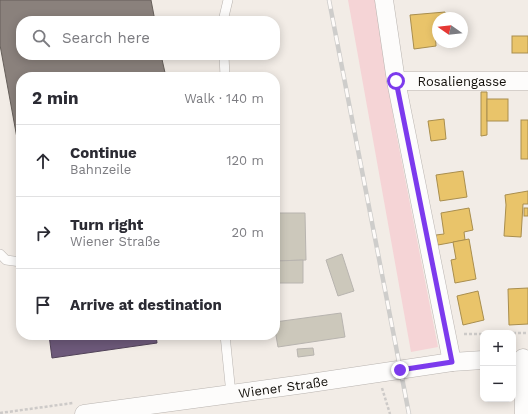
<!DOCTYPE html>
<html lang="en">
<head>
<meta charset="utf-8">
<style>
	:root { --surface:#fff; --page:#f2f2f3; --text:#2b2b33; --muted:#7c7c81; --line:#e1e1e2 }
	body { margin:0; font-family:"Work Sans",sans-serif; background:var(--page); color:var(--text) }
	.controls { position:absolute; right:12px; bottom:12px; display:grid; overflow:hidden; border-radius:8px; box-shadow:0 2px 10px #0003 }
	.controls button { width:36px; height:36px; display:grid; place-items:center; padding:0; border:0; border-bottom:1px solid var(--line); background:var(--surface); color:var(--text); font:20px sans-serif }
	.compass { position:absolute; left:432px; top:12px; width:36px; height:36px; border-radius:50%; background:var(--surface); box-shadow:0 2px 10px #0003; rotate:284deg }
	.stop { position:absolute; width:12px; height:12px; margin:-9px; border:3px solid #7c3aed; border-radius:50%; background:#fff }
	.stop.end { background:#7c3aed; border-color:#fff; box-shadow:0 1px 4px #0008 }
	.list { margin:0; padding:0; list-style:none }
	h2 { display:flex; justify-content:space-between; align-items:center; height:52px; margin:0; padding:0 16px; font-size:17px }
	h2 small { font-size:13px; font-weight:400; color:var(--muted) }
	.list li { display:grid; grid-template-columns:26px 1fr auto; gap:12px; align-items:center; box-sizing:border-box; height:72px; padding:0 16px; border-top:1px solid var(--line) }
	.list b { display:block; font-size:15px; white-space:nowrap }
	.list p { margin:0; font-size:13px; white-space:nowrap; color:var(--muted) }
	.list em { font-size:13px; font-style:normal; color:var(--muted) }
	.icon { flex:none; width:22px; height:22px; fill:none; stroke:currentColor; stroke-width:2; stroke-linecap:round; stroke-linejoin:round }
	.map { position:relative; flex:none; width:528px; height:414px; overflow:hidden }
	.search { position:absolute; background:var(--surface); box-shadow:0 2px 10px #0003; left:16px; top:16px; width:264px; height:44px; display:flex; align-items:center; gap:10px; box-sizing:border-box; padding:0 14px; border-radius:16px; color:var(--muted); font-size:15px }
	.panel { position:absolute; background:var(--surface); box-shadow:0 2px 10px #0003; left:16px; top:72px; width:264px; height:268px; border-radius:16px }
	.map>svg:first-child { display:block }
</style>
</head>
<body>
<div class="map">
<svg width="528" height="414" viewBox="0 0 528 414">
	<rect width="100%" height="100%" fill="#f2ece6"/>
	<!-- green -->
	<path fill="#f5d4d6" d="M 348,0 L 376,0 L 394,122 L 438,347 L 411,352 Z"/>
	<!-- homes -->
	<g fill="#e9c46a" stroke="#a98e4e">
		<path d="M 445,12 L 446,18 L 438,18 L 438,27 L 435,28 L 436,46 L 414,49 L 410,15 Z"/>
		<rect x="512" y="36" width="16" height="17"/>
		<path d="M 481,92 L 487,92 L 487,135 L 481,136 Z"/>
		<rect x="487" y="99" width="21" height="22"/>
		<path d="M 444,119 L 446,139 L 431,141 L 428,121 Z"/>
		<rect x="521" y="120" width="7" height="39"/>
		<path d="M 463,171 L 467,197 L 440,201 L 436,175 Z"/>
		<path d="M 528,191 L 528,204 L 523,204 L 521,237 L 504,236 L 506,205 L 505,195 Z"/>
		<path d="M 469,208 L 473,230 L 464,232 L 465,240 L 438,245 L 436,235 L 444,234 L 441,213 Z"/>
		<rect x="524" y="208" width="4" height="8"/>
		<path d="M 469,239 L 476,279 L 455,283 L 451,260 L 456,259 L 453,242 Z"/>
		<path d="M 528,288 L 528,324 L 509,325 L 508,289 Z"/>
		<path d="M 478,291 L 484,320 L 463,325 L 457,296 Z"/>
	</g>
	<!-- offices -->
	<path fill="#6d597a" stroke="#524359" d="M 49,335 L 156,335 L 157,343 L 52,358 Z"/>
	<!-- industry -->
	<path fill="#8a817c" stroke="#665f5a" d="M 0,0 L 151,0 L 155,21 L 21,21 L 21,55 L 161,55 L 166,77 L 21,77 L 21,160 L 0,45 Z"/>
	<!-- building -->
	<g fill="#ccc8bb" stroke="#b8b4af">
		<path d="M 275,213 L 305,213 L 306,260 L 276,261 Z"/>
		<path d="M 342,254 L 354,291 L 338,296 L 326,260 Z"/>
		<path d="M 303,260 L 303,283 L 275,283 L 276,261 Z"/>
		<path d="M 341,313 L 345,337 L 278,347 L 275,330 L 275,322 Z"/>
		<path d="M 313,348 L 314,355 L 298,357 L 297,349 Z"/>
	</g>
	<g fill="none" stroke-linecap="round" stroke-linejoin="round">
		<defs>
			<g id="lane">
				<path d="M 223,21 L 228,0"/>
				<path d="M 224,55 L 225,77"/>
				<path d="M 0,254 L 6,260 L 21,262"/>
				<path d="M 225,335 L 231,394"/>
			</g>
			<g id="street">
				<path d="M 384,0 L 396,81 L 452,362"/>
				<path id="s1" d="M 396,81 L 528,81"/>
				<path d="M 523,358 L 524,414"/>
				<path id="s2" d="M 84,414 L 304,384 L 452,362 L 483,360"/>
			</g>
		</defs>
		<!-- lane casing -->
		<use href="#lane" stroke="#b9b4b0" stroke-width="10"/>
		<!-- street casing -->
		<use href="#street" stroke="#b9b4b0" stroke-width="19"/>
		<!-- path -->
		<g stroke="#cdcac8" stroke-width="2.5" stroke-dasharray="3 2" stroke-linecap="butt">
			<path d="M 513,333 L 528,333"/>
			<path d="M 464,334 L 483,334"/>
			<path d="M 382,388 L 390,414"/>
			<path d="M 0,413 L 73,403"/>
		</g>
		<!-- lane -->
		<use href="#lane" stroke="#fdfcfb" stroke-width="9"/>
		<!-- street -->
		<use href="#street" stroke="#fdfcfb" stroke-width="18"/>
		<defs>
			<path id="rail" d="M 329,0 L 409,414"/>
		</defs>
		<!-- rail casing -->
		<use href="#rail" stroke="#cecdcb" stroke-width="4.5"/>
		<!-- rail -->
		<use href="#rail" stroke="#fefbf9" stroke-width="3" stroke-dasharray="9" stroke-linecap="butt"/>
	</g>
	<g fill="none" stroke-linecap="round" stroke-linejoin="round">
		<!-- route -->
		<path stroke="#7c3aed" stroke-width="5" d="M 396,81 L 452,362 L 400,370"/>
	</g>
	<g text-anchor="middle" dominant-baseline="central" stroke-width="4" stroke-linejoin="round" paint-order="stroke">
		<!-- street labels -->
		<g font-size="13" fill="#13100b" stroke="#fefbf9">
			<text stroke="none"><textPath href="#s1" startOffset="66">Rosaliengasse</textPath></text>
			<text stroke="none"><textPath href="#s2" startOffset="201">Wiener Straße</textPath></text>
		</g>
	</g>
</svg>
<div class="controls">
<button>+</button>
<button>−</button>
</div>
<svg class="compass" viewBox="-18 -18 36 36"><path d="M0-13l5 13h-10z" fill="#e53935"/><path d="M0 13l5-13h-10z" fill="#7c7c81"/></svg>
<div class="stop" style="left:396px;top:81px"></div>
<div class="stop end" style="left:400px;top:370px"></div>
<div class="search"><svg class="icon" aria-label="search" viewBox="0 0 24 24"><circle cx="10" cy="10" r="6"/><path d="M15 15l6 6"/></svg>Search here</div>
<section class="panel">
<h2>2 min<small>Walk · 140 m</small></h2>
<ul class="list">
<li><svg class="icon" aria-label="ahead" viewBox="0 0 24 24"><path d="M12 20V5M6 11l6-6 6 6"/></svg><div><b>Continue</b><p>Bahnzeile</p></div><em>120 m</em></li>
<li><svg class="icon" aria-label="right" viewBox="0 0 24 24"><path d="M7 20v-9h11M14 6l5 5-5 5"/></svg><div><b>Turn right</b><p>Wiener Straße</p></div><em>20 m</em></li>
<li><svg class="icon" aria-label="arrive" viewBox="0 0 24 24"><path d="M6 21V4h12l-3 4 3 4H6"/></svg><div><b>Arrive at destination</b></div></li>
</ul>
</section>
</div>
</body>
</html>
